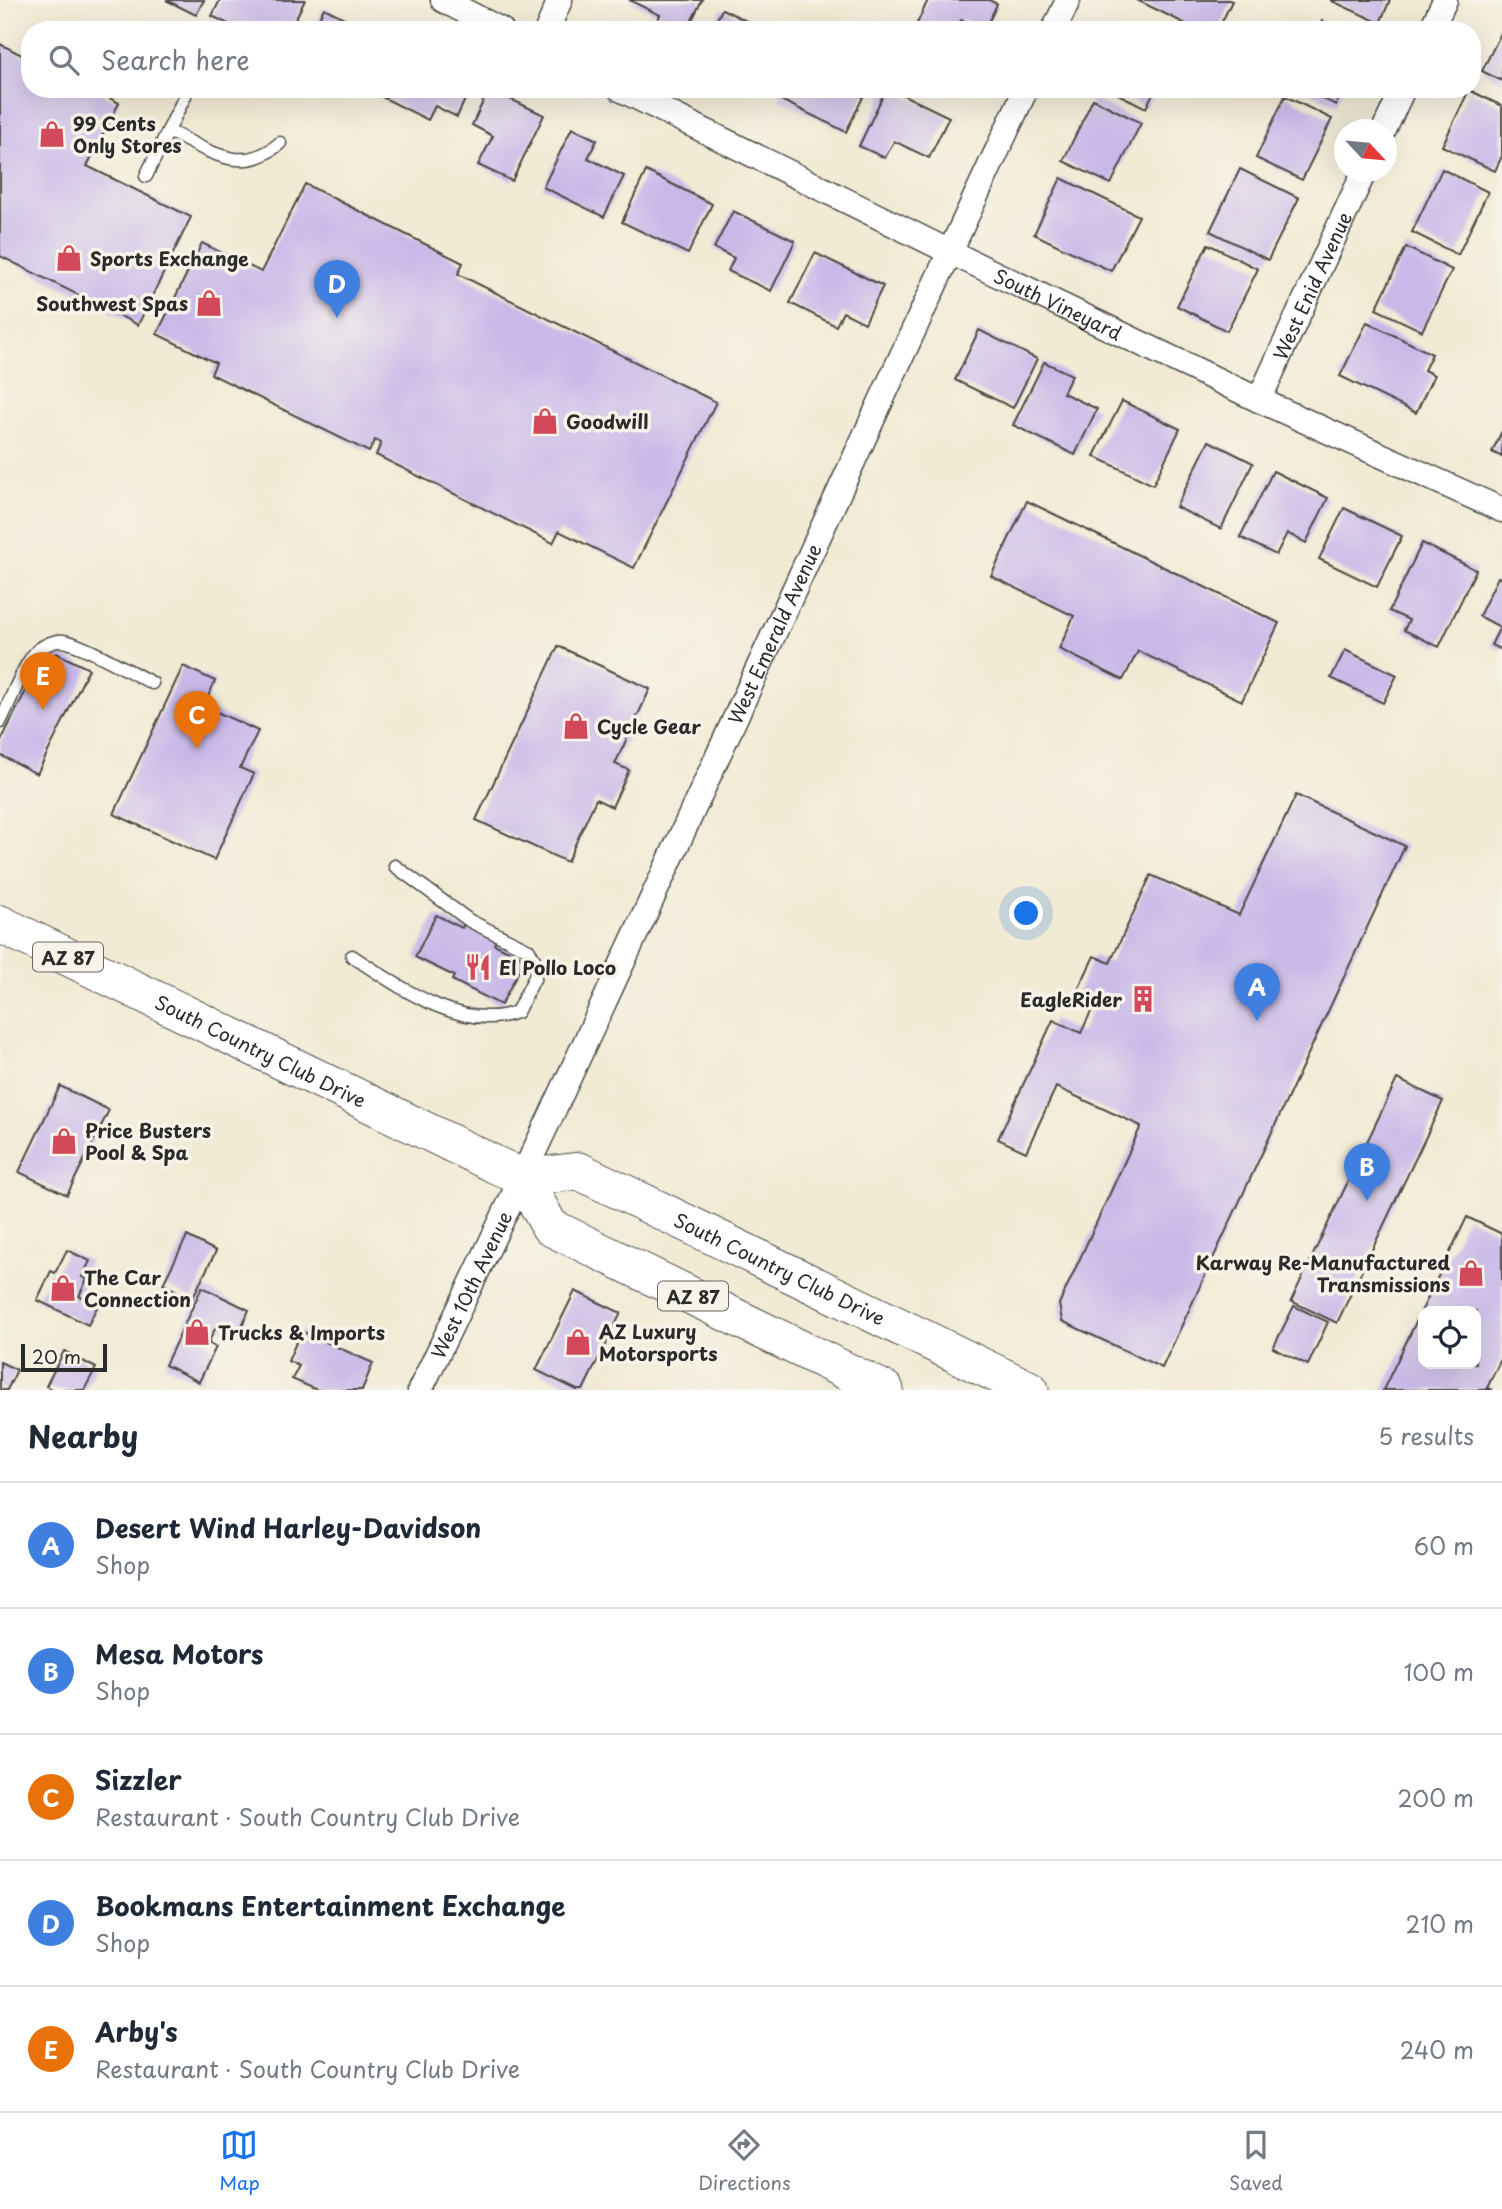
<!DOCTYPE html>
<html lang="en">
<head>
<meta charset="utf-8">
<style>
	:root { --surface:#fff; --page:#f6f6f7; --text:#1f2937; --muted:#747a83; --line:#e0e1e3; --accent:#1a73e8 }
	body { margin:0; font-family:"Playpen Sans",sans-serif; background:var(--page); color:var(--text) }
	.controls { position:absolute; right:21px; bottom:21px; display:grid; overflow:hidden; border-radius:14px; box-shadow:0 7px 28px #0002 }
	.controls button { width:63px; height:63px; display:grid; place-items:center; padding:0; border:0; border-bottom:2px solid var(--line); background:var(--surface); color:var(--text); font:35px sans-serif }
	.compass { position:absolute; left:1334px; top:119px; width:63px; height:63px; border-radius:50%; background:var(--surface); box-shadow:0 7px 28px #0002; rotate:116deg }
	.scale { position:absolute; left:21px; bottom:18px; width:86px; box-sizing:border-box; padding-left:7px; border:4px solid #2b2b2b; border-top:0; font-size:19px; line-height:24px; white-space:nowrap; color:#2b2b2b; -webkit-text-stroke:5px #f7f3e8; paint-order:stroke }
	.you { position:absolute; left:1027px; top:914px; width:24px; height:24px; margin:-18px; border:5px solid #fff; border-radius:50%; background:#1a73e8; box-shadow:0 0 0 10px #1a73e833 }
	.badge { display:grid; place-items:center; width:46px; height:46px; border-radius:50%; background:var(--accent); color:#fff; font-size:23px; font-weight:700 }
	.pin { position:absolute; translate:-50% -58px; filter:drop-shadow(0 2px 4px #0008) }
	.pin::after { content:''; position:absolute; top:37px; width:24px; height:21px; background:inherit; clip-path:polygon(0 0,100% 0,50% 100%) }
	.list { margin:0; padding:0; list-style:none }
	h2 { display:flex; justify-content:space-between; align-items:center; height:91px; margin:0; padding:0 28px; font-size:30px }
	h2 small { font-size:23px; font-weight:400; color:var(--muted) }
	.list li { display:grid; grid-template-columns:46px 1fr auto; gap:21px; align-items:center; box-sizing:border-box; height:126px; padding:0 28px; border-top:2px solid var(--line) }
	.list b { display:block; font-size:26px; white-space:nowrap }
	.list p { margin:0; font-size:23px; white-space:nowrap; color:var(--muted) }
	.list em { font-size:23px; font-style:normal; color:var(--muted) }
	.icon { flex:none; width:38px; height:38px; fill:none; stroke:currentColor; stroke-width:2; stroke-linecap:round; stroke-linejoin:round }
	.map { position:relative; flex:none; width:1502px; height:1390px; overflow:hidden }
	.search { position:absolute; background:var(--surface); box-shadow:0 7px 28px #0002; left:21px; right:21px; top:21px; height:77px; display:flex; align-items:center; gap:18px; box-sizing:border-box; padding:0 24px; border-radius:28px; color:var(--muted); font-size:26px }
	.sheet { height:721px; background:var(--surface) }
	nav { display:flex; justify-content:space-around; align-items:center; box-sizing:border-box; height:98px; border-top:2px solid var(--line); background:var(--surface); font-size:19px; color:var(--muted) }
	nav a { display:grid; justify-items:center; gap:4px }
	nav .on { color:var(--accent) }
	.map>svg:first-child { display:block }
</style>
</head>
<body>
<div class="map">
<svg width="1502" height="1390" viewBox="0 0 1502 1390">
	<rect width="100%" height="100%" fill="#f7f3e8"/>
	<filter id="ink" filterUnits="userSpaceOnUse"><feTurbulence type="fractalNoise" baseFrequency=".0143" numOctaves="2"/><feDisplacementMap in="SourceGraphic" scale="14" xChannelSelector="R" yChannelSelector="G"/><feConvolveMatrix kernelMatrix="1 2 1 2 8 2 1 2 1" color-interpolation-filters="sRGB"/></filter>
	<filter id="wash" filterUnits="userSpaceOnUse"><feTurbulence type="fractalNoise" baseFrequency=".00686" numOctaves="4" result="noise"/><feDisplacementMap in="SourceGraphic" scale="28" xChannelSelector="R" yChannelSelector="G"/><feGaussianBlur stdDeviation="1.57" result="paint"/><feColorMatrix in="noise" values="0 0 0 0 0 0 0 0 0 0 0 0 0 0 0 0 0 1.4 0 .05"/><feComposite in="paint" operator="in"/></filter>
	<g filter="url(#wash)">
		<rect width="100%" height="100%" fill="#f1ead4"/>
		<g id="blocks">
			<!-- building -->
			<g fill="#c9b9e9" fill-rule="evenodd">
				<path d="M 166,0 L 204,0 L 196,15 Z"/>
				<path d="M 220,0 L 305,0 L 290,30 L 240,30 L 212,16 Z"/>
				<path d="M 629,0 L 702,0 L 687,30 L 653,30 L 660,15 Z"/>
				<path d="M 928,0 L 989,0 L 997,4 L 985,30 L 961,20 L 957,30 L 914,30 Z"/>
				<path d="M 1137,0 L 1229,0 L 1232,1 L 1218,30 L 1198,30 Z"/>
				<path d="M 1330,0 L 1390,0 L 1380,23 Z"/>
				<path d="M 324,8 L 368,30 L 313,30 Z"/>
				<path d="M 722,9 L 765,30 L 712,30 Z"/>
				<path d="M 1322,21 L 1341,30 L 1318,30 Z"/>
				<path d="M 1502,31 L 1502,81 L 1482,71 Z"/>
				<path d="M 0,44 L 30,59 L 30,89 L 92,89 L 119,103 L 87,166 L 191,217 L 138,325 L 0,256 Z"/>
				<path d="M 386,89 L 470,89 L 457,117 L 435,106 L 428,120 L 382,97 Z"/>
				<path d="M 489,89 L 544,115 L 512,181 L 478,165 L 493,136 L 472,125 Z"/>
				<path d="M 783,89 L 867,89 L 846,132 L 779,99 Z"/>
				<path d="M 886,89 L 891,89 L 949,117 L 929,158 L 894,141 L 885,158 L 859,146 Z"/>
				<path d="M 1108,89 L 1155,89 L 1146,108 Z"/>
				<path d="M 1303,89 L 1343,89 L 1336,105 Z"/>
				<path d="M 1469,90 L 1502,106 L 1502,156 L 1495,171 L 1442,146 Z"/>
				<path d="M 1285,96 L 1332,119 L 1302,180 L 1256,158 Z"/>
				<path d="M 1093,99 L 1141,123 L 1111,184 L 1063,161 Z"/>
				<path d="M 572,128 L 597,140 L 588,158 L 624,176 L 604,217 L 543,187 Z"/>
				<path d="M 1240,169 L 1299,198 L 1268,260 L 1210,231 Z"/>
				<path d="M 1442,169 L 1488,192 L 1458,255 L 1412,232 Z"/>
				<path d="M 646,171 L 712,204 L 688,254 L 622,222 Z"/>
				<path d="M 1061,178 L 1139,216 L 1111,271 L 1034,234 Z"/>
				<path d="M 305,184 L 463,263 L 458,274 L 716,402 L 634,568 L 559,531 L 553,543 L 376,455 L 381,443 L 375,440 L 369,452 L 211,374 L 216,363 L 157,334 L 202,243 L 261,272 Z"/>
				<path d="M 733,211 L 795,241 L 771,291 L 728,271 L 734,258 L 714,248 Z"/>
				<path d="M 1208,244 L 1258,269 L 1227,331 L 1177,306 Z"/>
				<path d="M 1406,247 L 1452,270 L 1422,331 L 1376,309 Z"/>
				<path d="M 815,253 L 883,286 L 865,323 L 843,312 L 836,326 L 790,303 Z"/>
				<path d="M 1367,322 L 1432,354 L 1424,370 L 1434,375 L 1416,413 L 1340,376 Z"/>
				<path d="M 979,330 L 1037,359 L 1013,408 L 955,380 Z"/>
				<path d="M 1044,362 L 1072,375 L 1063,393 L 1097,409 L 1075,455 L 1013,425 Z"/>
				<path d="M 1122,401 L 1180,429 L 1153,485 L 1094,456 Z"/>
				<path d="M 1502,431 L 1502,457 L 1492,452 Z"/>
				<path d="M 1209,441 L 1253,463 L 1221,529 L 1176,507 Z"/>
				<path d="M 1273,471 L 1328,498 L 1306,543 L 1287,533 L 1276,555 L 1240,537 Z"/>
				<path d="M 1027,501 L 1279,623 L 1242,701 L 1138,651 L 1123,680 L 1059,649 L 1074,616 L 991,576 Z"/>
				<path d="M 1344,508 L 1402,536 L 1377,587 L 1319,559 Z"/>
				<path d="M 1422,543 L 1476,570 L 1439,647 L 1404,630 L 1409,620 L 1389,611 Z"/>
				<path d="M 1498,577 L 1502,579 L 1502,650 L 1491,645 L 1500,627 L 1479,616 Z"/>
				<path d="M 558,646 L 650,689 L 615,764 L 629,770 L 612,807 L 596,799 L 567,862 L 476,820 Z"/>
				<path d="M 1345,650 L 1397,675 L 1383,703 L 1331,678 Z"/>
				<path d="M 56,653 L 89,669 L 37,774 L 0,755 L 0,743 L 35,672 L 45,676 Z"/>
				<path d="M 183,666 L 215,681 L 204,706 L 258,731 L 240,768 L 254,774 L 214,860 L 114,814 Z"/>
				<path d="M 1296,795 L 1405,846 L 1162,1368 L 1062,1321 L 1059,1304 L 1141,1126 L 1056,1087 L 1026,1152 L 998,1139 L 1053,1020 L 1081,1033 L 1095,1003 L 1076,994 L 1094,956 L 1110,963 L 1151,875 L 1239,915 Z"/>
				<path d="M 436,915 L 462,928 L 464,924 L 496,940 L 494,944 L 525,959 L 501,1005 L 452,980 L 454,976 L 415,957 Z"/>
				<path d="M 1397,1079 L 1443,1101 L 1337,1323 L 1291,1301 Z"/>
				<path d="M 60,1086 L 109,1110 L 67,1195 L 19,1172 Z"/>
				<path d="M 1467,1217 L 1502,1234 L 1502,1357 L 1487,1388 L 1492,1390 L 1383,1390 ZM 1423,1311 L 1476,1311 L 1476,1364 L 1423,1364 Z"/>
				<path d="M 187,1236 L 216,1251 L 192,1299 L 163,1284 Z"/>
				<path d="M 67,1250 L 90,1261 L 82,1277 L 87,1279 L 79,1296 L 98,1305 L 88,1325 L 37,1300 L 51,1271 L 55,1273 Z"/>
				<path d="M 202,1287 L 249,1310 L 237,1337 L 216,1327 L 208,1343 L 216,1347 L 199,1382 L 165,1365 Z"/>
				<path d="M 575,1291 L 621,1313 L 583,1390 L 577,1390 L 536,1370 Z"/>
				<path d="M 1294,1306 L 1328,1322 L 1308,1365 L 1273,1348 Z"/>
				<path d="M 301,1331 L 373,1363 L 362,1390 L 317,1390 L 292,1379 L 299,1366 L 288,1361 Z"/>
				<path d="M 64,1351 L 96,1368 L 84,1390 L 53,1390 L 46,1386 Z"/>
				<path d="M 0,1362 L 17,1370 L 7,1390 L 0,1390 Z"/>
			</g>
		</g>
	</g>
	<g filter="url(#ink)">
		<use href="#blocks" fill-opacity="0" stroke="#494844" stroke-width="2"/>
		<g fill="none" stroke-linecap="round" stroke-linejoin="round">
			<defs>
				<g id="service">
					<path d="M 185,96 L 168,131 C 208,150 242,177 280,143"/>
					<path d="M 146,176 L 168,131"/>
					<path d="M 0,722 C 10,703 23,664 38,650 C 44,645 55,640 63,641 C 83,644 132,673 152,683"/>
					<path d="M 352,956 C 397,985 461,1033 517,1012 L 535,977 L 536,963 L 529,950 L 470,921 L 395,866"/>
				</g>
				<g id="minor">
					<path d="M 443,0 L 501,30"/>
					<path d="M 547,30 L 560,0"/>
					<path d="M 1054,30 L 1068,0"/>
					<path d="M 1431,30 L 1445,0"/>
					<path id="s1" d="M 620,89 L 950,252 L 1259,400 L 1502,510"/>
					<path d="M 1384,130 L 1403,89"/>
					<path id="s2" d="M 1259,400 L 1364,172"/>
					<path id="s3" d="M 420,1390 C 629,960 822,522 1026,89"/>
				</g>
				<g id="primary">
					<path id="s4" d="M 0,924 L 523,1178 L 579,1171 L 1030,1390"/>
					<path d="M 523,1178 L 550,1227 L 885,1390"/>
				</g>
			</defs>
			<!-- service casing -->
			<use href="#service" stroke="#494844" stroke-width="15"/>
			<!-- minor casing -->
			<use href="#minor" stroke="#494844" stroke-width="27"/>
			<!-- primary casing -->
			<use href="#primary" stroke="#494844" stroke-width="39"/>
			<!-- service -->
			<use href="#service" stroke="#fff" stroke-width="12"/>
			<!-- minor -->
			<use href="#minor" stroke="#fff" stroke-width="24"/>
			<!-- primary -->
			<use href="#primary" stroke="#fff" stroke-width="37"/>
		</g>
	</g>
	<!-- icons -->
	<defs>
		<symbol id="shop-bare" viewBox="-9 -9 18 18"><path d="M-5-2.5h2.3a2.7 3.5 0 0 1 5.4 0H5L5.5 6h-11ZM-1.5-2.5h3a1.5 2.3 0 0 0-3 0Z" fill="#d1495b" stroke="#f7f3e8" stroke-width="2.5" paint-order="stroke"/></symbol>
		<symbol id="restaurant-bare" viewBox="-9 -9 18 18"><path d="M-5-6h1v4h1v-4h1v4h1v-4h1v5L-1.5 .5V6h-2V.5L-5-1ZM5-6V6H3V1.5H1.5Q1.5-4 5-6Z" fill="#d1495b" stroke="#f7f3e8" stroke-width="2.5" paint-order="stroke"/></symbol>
		<symbol id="building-bare" viewBox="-9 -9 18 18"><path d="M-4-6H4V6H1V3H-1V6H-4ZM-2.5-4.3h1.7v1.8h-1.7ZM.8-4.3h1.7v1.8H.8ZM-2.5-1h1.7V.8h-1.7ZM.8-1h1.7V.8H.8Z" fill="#d1495b" stroke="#f7f3e8" stroke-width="2.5" paint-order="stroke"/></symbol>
	</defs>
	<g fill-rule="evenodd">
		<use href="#shop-bare" x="33" y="115" width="38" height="38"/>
		<use href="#shop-bare" x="50" y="239" width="38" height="38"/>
		<use href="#shop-bare" x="190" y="284" width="38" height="38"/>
		<use href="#shop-bare" x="526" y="402" width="38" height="38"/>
		<use href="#shop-bare" x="557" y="707" width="38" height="38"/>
		<use href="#restaurant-bare" x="459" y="948" width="38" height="38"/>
		<use href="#building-bare" x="1124" y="980" width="38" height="38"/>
		<use href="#shop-bare" x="45" y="1122" width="38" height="38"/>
		<use href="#shop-bare" x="1452" y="1254" width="38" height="38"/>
		<use href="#shop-bare" x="44" y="1269" width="38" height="38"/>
		<use href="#shop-bare" x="178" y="1313" width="38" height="38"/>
		<use href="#shop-bare" x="559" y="1323" width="38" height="38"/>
	</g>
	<g text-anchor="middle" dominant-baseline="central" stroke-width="7" stroke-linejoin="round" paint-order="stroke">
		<!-- shield labels -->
		<g fill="#f7f3e8" stroke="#686764" stroke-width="2">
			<rect x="33" y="942.5" width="70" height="29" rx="5"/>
			<rect x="658" y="1281.5" width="70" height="29" rx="5"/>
		</g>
		<g font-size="18" font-weight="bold" fill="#2b2b2b">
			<text x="68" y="957">AZ 87</text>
			<text x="693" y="1296">AZ 87</text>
		</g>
		<!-- poi labels -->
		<g font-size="19" font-weight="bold" fill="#2b2b2b" stroke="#f7f3e8" text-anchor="start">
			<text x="73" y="123">99 Cents<tspan x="73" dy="22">Only Stores</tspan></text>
			<text x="90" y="258">Sports Exchange</text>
			<text x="188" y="303" text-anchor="end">Southwest Spas</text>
			<text x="566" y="421">Goodwill</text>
			<text x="597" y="726">Cycle Gear</text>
			<text x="499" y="967">El Pollo Loco</text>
			<text x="1122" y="999" text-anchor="end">EagleRider</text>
			<text x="85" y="1130">Price Busters<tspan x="85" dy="22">Pool &amp; Spa</tspan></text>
			<text x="1450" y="1262" text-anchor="end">Karway Re-Manufactured<tspan x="1450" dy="22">Transmissions</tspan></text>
			<text x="84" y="1277">The Car<tspan x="84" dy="22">Connection</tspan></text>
			<text x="599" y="1331">AZ Luxury<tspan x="599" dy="22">Motorsports</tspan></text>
			<text x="218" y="1332">Trucks &amp; Imports</text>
		</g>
		<!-- street labels -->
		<g font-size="19" fill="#2b2b2b" stroke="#f7f3e8">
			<text stroke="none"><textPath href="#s2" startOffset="126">West Enid Avenue</textPath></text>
			<text stroke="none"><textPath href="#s1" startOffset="488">South Vineyard</textPath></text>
			<text stroke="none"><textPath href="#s3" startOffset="835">West Emerald Avenue</textPath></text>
			<text stroke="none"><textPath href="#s4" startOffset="290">South Country Club Drive</textPath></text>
			<text stroke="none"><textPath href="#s4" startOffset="861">South Country Club Drive</textPath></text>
			<text stroke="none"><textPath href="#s3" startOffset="117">West 10th Avenue</textPath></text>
		</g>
	</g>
</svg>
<div class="controls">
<button><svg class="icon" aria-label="locate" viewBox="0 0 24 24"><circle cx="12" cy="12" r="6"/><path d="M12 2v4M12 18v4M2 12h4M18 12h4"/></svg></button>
</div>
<svg class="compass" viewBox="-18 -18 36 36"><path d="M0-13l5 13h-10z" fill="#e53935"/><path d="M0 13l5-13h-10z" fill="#747a83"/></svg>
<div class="scale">20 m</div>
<div class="you"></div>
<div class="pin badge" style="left:1257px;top:1021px;background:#3f7fe0">A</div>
<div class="pin badge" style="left:1367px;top:1201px;background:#3f7fe0">B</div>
<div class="pin badge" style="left:197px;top:749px;background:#e8710a">C</div>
<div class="pin badge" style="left:337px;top:318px;background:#3f7fe0">D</div>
<div class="pin badge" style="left:43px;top:710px;background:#e8710a">E</div>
<div class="search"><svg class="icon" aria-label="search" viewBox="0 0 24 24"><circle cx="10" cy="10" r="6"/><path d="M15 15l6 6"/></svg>Search here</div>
</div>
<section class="sheet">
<h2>Nearby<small>5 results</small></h2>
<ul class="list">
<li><span class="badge" style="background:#3f7fe0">A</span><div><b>Desert Wind Harley-Davidson</b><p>Shop</p></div><em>60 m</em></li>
<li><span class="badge" style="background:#3f7fe0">B</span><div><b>Mesa Motors</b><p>Shop</p></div><em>100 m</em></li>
<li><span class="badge" style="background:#e8710a">C</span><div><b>Sizzler</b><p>Restaurant · South Country Club Drive</p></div><em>200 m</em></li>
<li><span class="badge" style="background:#3f7fe0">D</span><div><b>Bookmans Entertainment Exchange</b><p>Shop</p></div><em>210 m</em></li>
<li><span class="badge" style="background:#e8710a">E</span><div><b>Arby's</b><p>Restaurant · South Country Club Drive</p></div><em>240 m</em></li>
</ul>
</section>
<nav>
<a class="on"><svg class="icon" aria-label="map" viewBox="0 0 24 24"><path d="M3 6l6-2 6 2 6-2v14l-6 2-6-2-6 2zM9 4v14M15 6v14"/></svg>Map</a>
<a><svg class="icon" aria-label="directions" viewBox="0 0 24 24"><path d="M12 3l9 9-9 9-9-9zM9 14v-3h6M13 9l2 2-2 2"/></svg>Directions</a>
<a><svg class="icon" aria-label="saved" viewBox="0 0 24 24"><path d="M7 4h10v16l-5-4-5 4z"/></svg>Saved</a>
</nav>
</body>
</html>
